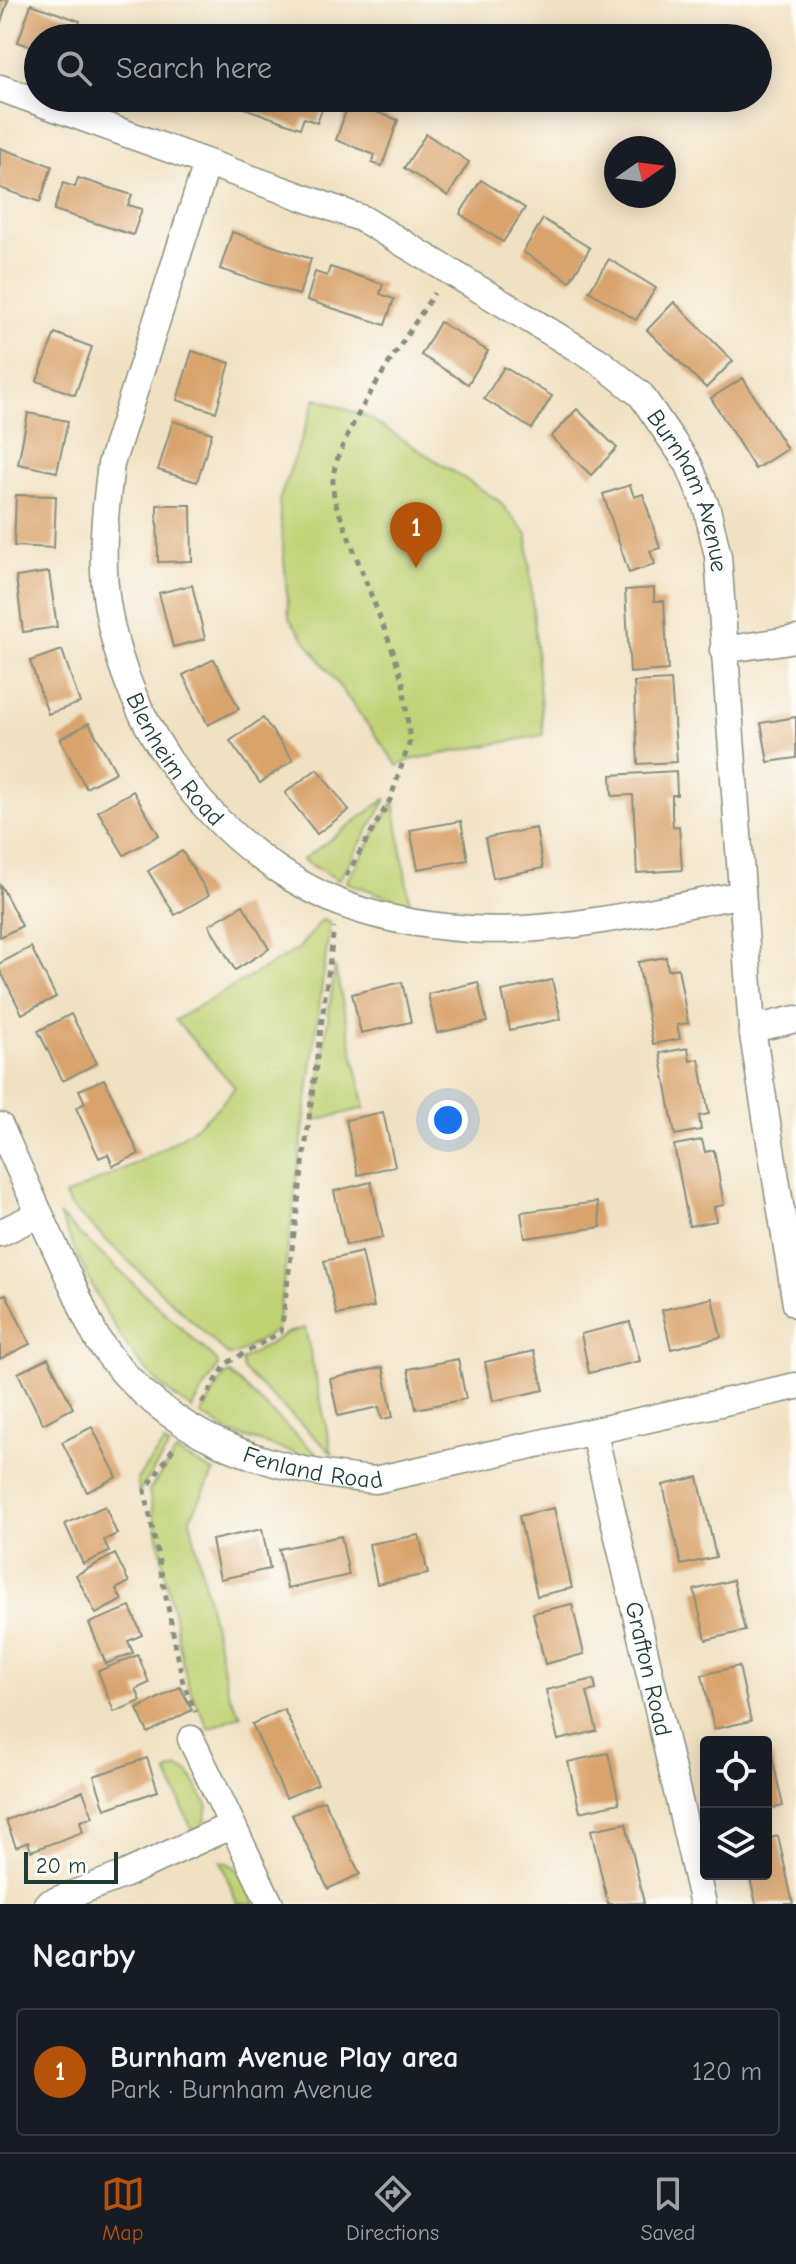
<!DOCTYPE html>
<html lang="en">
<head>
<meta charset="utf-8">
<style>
	:root { --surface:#171b24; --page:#20242c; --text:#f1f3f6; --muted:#9ea1a6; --line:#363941; --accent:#b45309 }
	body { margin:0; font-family:"Comic Neue",sans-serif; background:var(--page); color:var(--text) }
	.controls { position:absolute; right:24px; bottom:24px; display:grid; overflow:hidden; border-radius:8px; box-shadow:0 4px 20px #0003 }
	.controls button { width:72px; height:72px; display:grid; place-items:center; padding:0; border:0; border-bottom:2px solid var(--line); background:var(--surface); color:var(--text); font:40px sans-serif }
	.compass { position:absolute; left:604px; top:136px; width:72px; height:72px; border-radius:50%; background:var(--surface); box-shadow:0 4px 20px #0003; rotate:76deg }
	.scale { position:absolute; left:24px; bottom:20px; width:94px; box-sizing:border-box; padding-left:8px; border:4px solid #1f3d34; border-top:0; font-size:22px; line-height:28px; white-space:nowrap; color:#1f3d34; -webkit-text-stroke:6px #fdfcf7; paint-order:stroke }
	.you { position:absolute; left:448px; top:1120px; width:28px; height:28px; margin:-20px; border:6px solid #fff; border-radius:50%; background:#1a73e8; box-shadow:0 0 0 12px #1a73e833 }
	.badge { display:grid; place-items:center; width:52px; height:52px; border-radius:50%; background:var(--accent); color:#fff; font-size:26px; font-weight:700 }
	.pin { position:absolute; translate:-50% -66px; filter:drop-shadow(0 2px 4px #0008) }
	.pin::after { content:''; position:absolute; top:42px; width:28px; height:24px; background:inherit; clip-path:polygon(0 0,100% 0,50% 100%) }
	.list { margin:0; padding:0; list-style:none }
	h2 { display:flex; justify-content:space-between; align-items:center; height:104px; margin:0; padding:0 32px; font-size:34px }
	h2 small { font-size:26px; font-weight:400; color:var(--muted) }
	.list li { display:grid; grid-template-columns:52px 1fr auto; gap:24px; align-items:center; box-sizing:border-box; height:128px; margin:0 16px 16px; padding:0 16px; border:2px solid var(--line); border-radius:8px }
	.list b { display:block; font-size:30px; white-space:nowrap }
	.list p { margin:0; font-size:26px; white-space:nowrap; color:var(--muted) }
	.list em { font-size:26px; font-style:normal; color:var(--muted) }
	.icon { flex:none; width:44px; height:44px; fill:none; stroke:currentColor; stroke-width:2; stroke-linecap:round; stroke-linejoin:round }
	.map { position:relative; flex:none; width:796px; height:1904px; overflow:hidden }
	.search { position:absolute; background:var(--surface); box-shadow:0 4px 20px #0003; left:24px; right:24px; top:24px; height:88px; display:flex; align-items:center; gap:20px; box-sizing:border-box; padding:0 28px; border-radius:44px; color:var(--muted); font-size:30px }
	.sheet { height:248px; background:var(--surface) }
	nav { display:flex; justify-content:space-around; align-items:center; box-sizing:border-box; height:112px; border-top:2px solid var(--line); background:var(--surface); font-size:22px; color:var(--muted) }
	nav a { display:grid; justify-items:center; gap:4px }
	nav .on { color:var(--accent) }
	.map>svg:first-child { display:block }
</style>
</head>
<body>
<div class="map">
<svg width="796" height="1904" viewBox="0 0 796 1904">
	<rect width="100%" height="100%" fill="#fdfcf7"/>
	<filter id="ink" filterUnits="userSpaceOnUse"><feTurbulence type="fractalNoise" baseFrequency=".0125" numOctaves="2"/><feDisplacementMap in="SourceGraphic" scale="16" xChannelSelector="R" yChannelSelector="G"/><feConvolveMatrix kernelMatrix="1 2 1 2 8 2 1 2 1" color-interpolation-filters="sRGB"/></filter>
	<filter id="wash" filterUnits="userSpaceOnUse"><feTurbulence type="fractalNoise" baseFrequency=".006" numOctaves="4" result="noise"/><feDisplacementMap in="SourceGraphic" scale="32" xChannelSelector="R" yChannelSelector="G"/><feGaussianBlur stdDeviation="1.8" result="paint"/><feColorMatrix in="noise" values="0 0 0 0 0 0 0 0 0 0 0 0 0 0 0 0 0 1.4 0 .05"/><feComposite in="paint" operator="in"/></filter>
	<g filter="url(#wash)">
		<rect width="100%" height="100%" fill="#f1e1c3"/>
		<!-- green -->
		<g fill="#c0d173" stroke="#708754" stroke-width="2">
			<path d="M 316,398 L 367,417 L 498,500 L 527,534 L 543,735 L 410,760 L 398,766 L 289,618 L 279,501 Z"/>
			<path d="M 387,798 L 339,880 L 302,860 Z"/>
			<path d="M 394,801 L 410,905 L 346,882 Z"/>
			<path d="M 322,920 L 330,923 L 277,1330 L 235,1355 L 228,1355 L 69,1205 L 65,1196 C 126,1167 194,1143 235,1087 L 175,1020 L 298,949 Z"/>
			<path d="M 335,967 L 365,1108 L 314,1121 Z"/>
			<path d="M 59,1215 L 217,1361 L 218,1366 L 192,1409 C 123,1366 92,1286 59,1215 Z"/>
			<path d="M 305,1328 L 332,1453 L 243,1370 L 242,1360 L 287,1333 Z"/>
			<path d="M 230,1374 L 318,1455 L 317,1460 L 231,1433 L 201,1415 L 224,1376 Z"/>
			<path d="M 164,1443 L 169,1447 L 139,1492 L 137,1479 Z"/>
			<path d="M 176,1452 L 214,1472 L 190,1519 L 229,1695 L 241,1715 L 209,1729 L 187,1683 L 149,1491 Z"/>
			<path d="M 178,1768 L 189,1772 L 208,1807 L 204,1826 L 193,1832 L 167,1772 Z"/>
			<path d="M 221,1861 C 242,1865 247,1886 255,1904 L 237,1904 Z"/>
		</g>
		<g id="blocks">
			<!-- building -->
			<g fill="#d9a36c">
				<path d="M 0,0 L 8,0 L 1,22 L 0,21 Z"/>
				<path d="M 31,4 L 80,21 L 74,38 L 38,38 L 38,49 L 18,42 Z"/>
				<path d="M 101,26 L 133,38 L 97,38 Z"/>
				<path d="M 238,98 L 326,98 L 317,123 L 304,118 L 300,128 L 236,105 Z"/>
				<path d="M 349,102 L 398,120 L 382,166 L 372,163 L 375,155 L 336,140 Z"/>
				<path d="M 426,134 L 469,162 L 448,196 L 404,168 Z"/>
				<path d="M 0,148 L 52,166 L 40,202 L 0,188 Z"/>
				<path d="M 78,178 L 132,195 L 128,205 L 142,209 L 133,235 L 54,210 L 63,183 L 75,187 Z"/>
				<path d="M 481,180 L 525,208 L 503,242 L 460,214 Z"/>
				<path d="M 543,219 L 590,248 L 570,281 L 523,252 Z"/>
				<path d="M 232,232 L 311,259 L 299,295 L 220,269 Z"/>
				<path d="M 609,259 L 656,288 L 636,320 L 589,291 Z"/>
				<path d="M 330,267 L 383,284 L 380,294 L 394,299 L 385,325 L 307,300 L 315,272 L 327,276 Z"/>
				<path d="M 674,302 L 733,361 L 706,388 L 647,330 Z"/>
				<path d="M 440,322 L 488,351 L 468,384 L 421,355 Z"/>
				<path d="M 55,333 L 92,347 L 75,395 L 37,381 Z"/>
				<path d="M 192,351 L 230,363 L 216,412 L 177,400 Z"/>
				<path d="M 504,367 L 552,396 L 532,429 L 484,399 Z"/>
				<path d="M 743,378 L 787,449 L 755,469 L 711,398 Z"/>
				<path d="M 577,409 L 617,448 L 591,475 L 551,437 Z"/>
				<path d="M 28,413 L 68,421 L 57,472 L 18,464 Z"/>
				<path d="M 173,421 L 212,433 L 197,482 L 158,470 Z"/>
				<path d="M 630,485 L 634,497 L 643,494 L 660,548 L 650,551 L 655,564 L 629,573 L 603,494 Z"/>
				<path d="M 16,495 L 56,496 L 54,548 L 14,546 Z"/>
				<path d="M 157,505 L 191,505 L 192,561 L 158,562 Z"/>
				<path d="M 49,572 L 57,627 L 23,632 L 16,577 Z"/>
				<path d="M 192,585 L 205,639 L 173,647 L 159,593 Z"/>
				<path d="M 654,588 L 654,601 L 664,601 L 668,670 L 630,673 L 625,590 Z"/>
				<path d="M 62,650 L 80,703 L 48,714 L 30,661 Z"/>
				<path d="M 214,659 L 239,709 L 208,725 L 183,675 Z"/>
				<path d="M 671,680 L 677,762 L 638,764 L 634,682 Z"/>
				<path d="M 796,717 L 796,758 L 768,762 L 761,723 Z"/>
				<path d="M 263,718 L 293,760 L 260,783 L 230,741 Z"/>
				<path d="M 89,723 L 116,772 L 86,788 L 60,739 Z"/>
				<path d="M 317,769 L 349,810 L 317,834 L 285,793 Z"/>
				<path d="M 676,771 L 677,795 L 672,795 L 672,813 L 673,827 L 679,826 L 682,870 L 637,873 L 633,795 L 612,796 L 611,775 Z"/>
				<path d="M 133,791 L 159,835 L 124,855 L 98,811 Z"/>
				<path d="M 461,821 L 468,860 L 418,869 L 410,830 Z"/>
				<path d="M 536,828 L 543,868 L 493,878 L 485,838 Z"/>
				<path d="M 182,851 L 209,895 L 175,915 L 148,871 Z"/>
				<path d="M 0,884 L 22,926 L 0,937 Z"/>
				<path d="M 243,905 L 269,949 L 235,970 L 209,925 Z"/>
				<path d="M 31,947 L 56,997 L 22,1014 L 0,970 L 0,963 Z"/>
				<path d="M 666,957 L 668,970 L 678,968 L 688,1023 L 677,1025 L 680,1039 L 653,1044 L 638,962 Z"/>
				<path d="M 552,980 L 561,1019 L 510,1030 L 502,991 Z"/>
				<path d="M 402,982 L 411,1022 L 361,1033 L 352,994 Z"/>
				<path d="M 478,982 L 487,1022 L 437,1033 L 428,994 Z"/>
				<path d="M 71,1014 L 97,1063 L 63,1081 L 38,1031 Z"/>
				<path d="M 688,1048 L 690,1061 L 699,1059 L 709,1114 L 699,1116 L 701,1130 L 675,1135 L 660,1053 Z"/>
				<path d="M 104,1079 L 139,1154 L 113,1166 L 108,1154 L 99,1158 L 76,1108 L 85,1103 L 79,1090 Z"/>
				<path d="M 383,1112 L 395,1166 L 358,1175 L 346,1120 Z"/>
				<path d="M 702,1140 L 705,1152 L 714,1150 L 724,1205 L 714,1207 L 716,1221 L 689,1226 L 674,1145 Z"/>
				<path d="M 371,1182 L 383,1237 L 346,1245 L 334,1191 Z"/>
				<path d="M 597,1202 L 601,1227 L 525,1238 L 521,1212 Z"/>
				<path d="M 362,1252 L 374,1307 L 337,1315 L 324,1261 Z"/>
				<path d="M 6,1294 L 30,1344 L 0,1359 L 0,1296 Z"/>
				<path d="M 712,1298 L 721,1337 L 671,1349 L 662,1310 Z"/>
				<path d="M 630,1322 L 640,1361 L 589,1373 L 581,1334 Z"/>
				<path d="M 534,1351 L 544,1390 L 493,1401 L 485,1362 Z"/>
				<path d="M 48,1358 L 73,1408 L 43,1424 L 18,1373 Z"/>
				<path d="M 458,1359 L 466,1399 L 416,1409 L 408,1369 Z"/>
				<path d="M 383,1367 L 393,1417 L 382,1419 L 379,1407 L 338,1416 L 330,1379 Z"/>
				<path d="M 92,1427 L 117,1477 L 87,1492 L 62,1442 Z"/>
				<path d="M 698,1477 L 716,1557 L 681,1565 L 663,1485 Z"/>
				<path d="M 105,1506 L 117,1534 L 104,1540 L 109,1552 L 83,1564 L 65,1524 Z"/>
				<path d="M 554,1508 L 572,1588 L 537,1596 L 519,1516 Z"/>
				<path d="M 262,1529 L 270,1569 L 220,1579 L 212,1540 Z"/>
				<path d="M 419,1535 L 428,1574 L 377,1584 L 369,1544 Z"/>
				<path d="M 341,1536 L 349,1575 L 287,1589 L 279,1549 Z"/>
				<path d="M 115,1554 L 129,1582 L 116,1589 L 122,1600 L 96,1614 L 76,1575 Z"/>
				<path d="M 733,1580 L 745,1631 L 706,1640 L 694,1590 Z"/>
				<path d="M 572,1604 L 584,1654 L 545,1664 L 533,1613 Z"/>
				<path d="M 130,1607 L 142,1635 L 128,1641 L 133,1653 L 106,1664 L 89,1623 Z"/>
				<path d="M 138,1655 L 149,1683 L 136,1689 L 141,1701 L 114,1712 L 98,1671 Z"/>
				<path d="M 739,1666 L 751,1721 L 714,1729 L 702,1675 Z"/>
				<path d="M 594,1679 L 596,1690 L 587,1692 L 597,1731 L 558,1740 L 546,1690 Z"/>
				<path d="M 180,1687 L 192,1710 L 148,1733 L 137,1709 Z"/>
				<path d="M 284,1709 L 318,1784 L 286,1798 L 252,1724 Z"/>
				<path d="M 608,1753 L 619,1803 L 580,1812 L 568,1762 Z"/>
				<path d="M 772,1756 L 783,1806 L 766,1810 L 766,1757 Z"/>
				<path d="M 147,1758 L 158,1791 L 105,1809 L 94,1776 Z"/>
				<path d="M 83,1791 L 93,1817 L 80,1821 L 83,1832 L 31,1851 L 28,1842 L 16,1847 L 6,1820 Z"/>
				<path d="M 324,1800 L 360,1874 L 328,1889 L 292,1815 Z"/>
				<path d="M 626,1823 L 644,1903 L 608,1904 L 591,1830 Z"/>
				<path d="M 778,1836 L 793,1904 L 756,1904 L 749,1874 L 766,1874 L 766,1839 Z"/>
			</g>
		</g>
	</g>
	<g filter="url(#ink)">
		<use href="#blocks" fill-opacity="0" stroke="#888f7c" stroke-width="2"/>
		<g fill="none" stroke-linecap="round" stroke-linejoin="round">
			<defs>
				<g id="minor">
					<path id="s1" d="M 0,88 L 363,219 L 600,362 L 641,395 L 689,465 L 707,509 L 718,556 L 752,1029 L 796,1304"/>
					<path id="s2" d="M 207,163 L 111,464 C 105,510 100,557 107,603 C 127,732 215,847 333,900 C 374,918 426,926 470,929 C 554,935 657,909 740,895"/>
					<path d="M 723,650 L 796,639"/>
					<path d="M 752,1029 L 796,1019"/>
					<path id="s3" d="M 0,1126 C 23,1178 47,1230 71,1282 C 81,1302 88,1325 100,1343 C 166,1438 266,1471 375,1480 L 796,1386"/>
					<path d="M 0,1233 L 39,1214"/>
					<path id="s4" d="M 594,1433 L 703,1904"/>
					<path d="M 191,1739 L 270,1904"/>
					<path d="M 47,1904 L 123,1875 L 232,1825"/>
				</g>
			</defs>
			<!-- minor casing -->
			<use href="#minor" stroke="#888f7c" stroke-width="29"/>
			<!-- path -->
			<g stroke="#888f7c" stroke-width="5" stroke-dasharray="6 6" stroke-linecap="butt">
				<path d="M 346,876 L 390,800 L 410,741 L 403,682 L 394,654 L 335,502 C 333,492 332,482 334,471 C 344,425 407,337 434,293"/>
				<path d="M 202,1403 L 227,1363 L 281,1332 L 334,928"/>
				<path d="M 173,1449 L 145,1491 L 183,1683 L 196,1712"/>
			</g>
			<!-- minor -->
			<use href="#minor" stroke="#fff" stroke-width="26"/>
		</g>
	</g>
	<g text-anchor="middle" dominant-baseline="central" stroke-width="6" stroke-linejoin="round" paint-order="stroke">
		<!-- street labels -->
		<g font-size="24" fill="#1f3d34" stroke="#fdfcf7">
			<text stroke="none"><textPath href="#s1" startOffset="824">Burnham Avenue</textPath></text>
			<text stroke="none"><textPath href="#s2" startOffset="628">Blenheim Road</textPath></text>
			<text stroke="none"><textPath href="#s3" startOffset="494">Fenland Road</textPath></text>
			<text stroke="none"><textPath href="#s4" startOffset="242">Grafton Road</textPath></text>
		</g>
	</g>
</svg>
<div class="controls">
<button><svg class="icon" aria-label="locate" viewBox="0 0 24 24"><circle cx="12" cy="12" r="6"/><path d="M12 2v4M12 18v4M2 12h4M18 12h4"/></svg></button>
<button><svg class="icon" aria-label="layers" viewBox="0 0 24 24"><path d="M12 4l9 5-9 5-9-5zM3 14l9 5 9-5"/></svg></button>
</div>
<svg class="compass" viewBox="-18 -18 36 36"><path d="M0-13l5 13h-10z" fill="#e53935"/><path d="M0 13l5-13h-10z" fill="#9ea1a6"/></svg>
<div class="scale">20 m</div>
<div class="you"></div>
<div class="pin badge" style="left:416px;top:568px">1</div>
<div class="search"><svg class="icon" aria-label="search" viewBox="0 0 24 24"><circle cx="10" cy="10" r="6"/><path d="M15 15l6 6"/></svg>Search here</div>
</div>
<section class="sheet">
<h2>Nearby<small></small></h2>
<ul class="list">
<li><span class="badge">1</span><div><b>Burnham Avenue Play area</b><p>Park · Burnham Avenue</p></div><em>120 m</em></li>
</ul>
</section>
<nav>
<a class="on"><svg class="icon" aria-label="map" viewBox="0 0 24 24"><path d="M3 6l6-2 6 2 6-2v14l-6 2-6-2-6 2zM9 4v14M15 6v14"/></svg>Map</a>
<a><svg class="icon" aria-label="directions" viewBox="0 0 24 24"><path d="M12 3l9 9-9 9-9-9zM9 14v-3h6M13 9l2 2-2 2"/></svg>Directions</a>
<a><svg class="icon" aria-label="saved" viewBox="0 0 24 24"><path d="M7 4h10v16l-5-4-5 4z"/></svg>Saved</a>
</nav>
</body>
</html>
